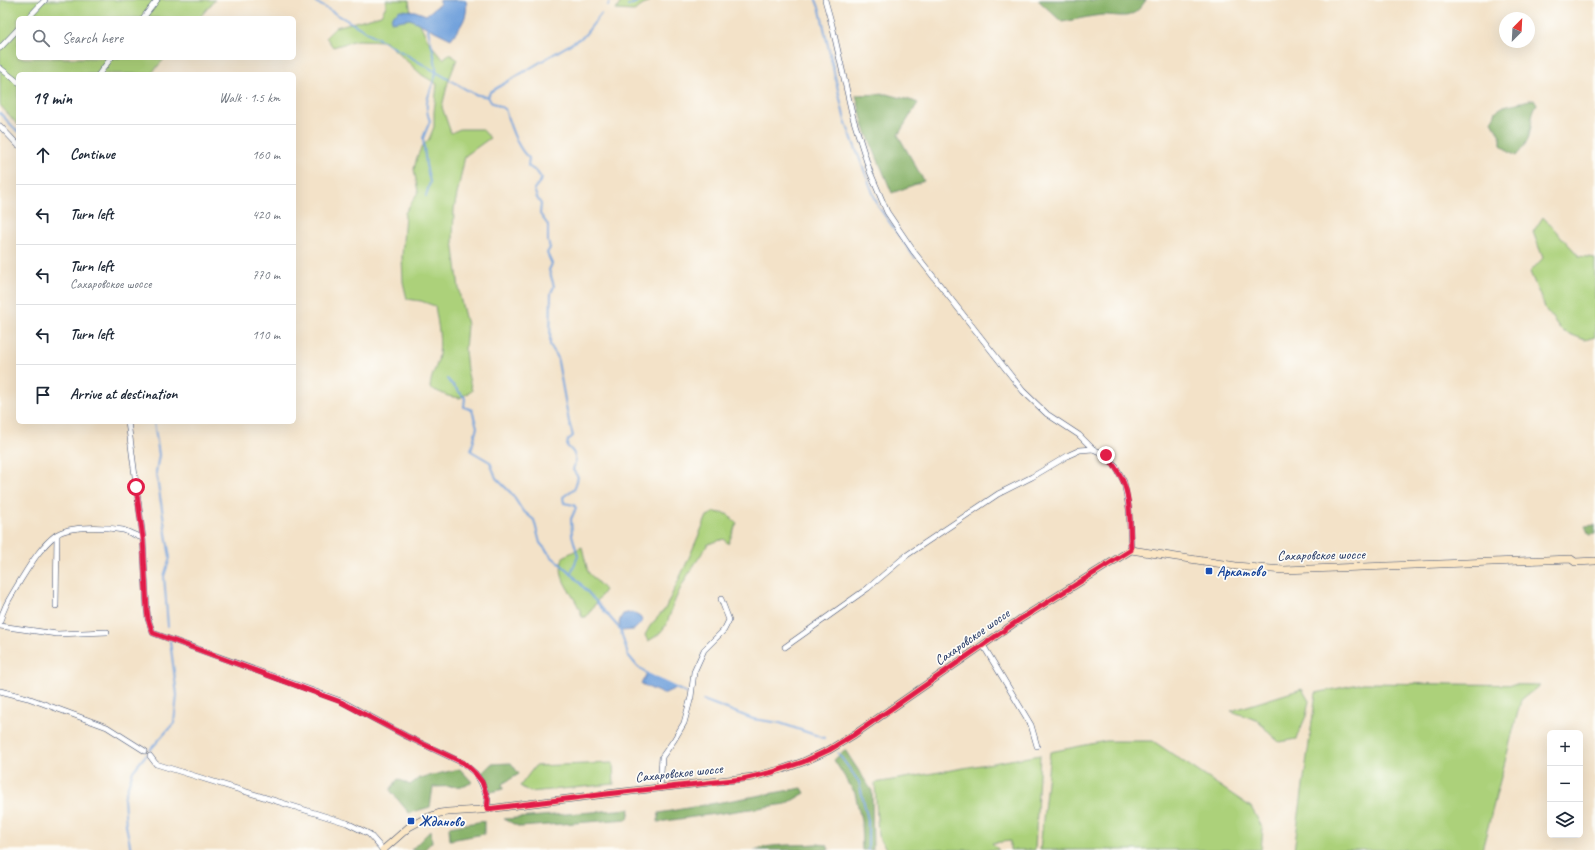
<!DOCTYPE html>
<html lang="en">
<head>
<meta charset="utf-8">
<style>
	:root { --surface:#fff; --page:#f6f6f7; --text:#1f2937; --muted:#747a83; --line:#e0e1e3 }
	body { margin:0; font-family:Caveat,sans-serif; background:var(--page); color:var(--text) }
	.controls { position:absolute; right:12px; bottom:12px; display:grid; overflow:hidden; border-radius:6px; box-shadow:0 4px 16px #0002 }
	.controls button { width:36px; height:36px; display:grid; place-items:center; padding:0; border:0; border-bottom:1px solid var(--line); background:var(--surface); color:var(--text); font:20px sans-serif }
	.compass { position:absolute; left:1499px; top:12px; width:36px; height:36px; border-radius:50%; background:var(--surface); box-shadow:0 4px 16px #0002; rotate:24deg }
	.stop { position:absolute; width:12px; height:12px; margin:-9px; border:3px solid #e11d48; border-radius:50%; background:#fff }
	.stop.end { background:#e11d48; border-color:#fff; box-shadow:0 1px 4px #0008 }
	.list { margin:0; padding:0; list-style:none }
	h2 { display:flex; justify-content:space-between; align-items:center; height:52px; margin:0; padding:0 16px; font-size:17px }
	h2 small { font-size:13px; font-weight:400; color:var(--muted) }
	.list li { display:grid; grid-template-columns:26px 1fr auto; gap:12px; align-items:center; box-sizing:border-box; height:60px; padding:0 16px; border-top:1px solid var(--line) }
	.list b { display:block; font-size:15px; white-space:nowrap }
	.list p { margin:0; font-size:13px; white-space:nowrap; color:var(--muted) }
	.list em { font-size:13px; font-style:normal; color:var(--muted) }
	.icon { flex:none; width:22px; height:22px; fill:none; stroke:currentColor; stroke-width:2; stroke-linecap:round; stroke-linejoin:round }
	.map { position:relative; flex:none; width:1595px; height:850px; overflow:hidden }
	.search { position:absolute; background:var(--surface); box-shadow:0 4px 16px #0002; left:16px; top:16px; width:280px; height:44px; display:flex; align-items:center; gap:10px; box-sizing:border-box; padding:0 14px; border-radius:6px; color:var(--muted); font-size:15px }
	.panel { position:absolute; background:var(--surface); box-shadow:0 4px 16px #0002; left:16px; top:72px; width:280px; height:352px; border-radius:6px }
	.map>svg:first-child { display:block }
</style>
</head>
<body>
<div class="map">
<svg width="1595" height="850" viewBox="0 0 1595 850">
	<rect width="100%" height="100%" fill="#fdfcf7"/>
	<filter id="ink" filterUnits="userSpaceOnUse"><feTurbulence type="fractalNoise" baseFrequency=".025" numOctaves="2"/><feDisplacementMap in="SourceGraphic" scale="8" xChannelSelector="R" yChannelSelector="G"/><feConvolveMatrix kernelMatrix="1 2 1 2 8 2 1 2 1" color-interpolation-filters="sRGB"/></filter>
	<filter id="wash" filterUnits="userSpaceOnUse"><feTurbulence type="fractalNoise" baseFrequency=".012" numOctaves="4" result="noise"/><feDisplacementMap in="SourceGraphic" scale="16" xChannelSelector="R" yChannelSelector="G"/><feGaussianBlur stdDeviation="0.9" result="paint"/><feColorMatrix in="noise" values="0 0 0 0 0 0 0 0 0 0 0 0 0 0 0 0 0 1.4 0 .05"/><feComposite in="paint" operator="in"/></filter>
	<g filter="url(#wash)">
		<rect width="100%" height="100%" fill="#f3e2c8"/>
		<!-- green -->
		<g fill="#acd17a" stroke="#64806c">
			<path d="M 0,0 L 215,0 L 199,18 L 18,18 L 18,58 L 165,58 L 151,74 L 18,74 L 18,125 L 0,105 Z"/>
			<path d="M 386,0 L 409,0 L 411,14 L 421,26 L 429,42 L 443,59 L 449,54 L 457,59 L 448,82 L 442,107 L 451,133 L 460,129 L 482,129 L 490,138 L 465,156 L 454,209 L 453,240 L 460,297 L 467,325 L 465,350 L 467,370 L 472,391 L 460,398 L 448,396 L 430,388 C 431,375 435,371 438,360 C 442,342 438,324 435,306 L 421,301 L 407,299 L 403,282 L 402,257 L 405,213 L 418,192 L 414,169 L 417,157 L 421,148 L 429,139 L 434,127 L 434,112 L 437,84 L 422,75 L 385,41 L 357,40 L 333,47 L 326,37 L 336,27 L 381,15 L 386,6 Z"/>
			<path d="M 622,0 L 651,0 L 634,11 L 616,10 Z"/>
			<path d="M 1543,217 L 1579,256 L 1595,258 L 1595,337 L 1585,340 L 1562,331 L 1546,310 L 1530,272 L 1543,258 L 1533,232 Z"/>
			<path d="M 715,512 L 727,514 L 737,523 L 728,544 L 724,539 L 708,544 C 697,561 684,579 676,598 C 668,616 669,631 648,641 L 645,635 L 650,626 L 665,609 L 688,560 L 707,516 Z"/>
			<path d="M 582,547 L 588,572 L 605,590 L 586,617 L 582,617 C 576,592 555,584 563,557 Z"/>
			<path d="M 1363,683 L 1540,685 L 1521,700 L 1482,850 L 1294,850 L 1316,693 Z"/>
			<path d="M 1302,689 L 1309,701 L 1306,716 L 1296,739 L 1279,742 L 1269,733 L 1259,721 L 1231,711 Z"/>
			<path d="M 1106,741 L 1153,741 L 1251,807 L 1263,829 L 1261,850 L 1040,850 L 1050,752 Z"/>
			<path d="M 1040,755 L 1035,850 L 1010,850 L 1010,841 L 992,843 L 999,850 L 944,850 L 944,849 L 887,850 L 878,836 L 875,783 Z"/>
			<path d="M 613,763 L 614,784 L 530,792 L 520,786 L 535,766 Z"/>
		</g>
		<!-- forest -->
		<g fill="#89b36a" stroke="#527164">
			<path d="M 1038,0 L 1146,0 C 1131,22 1125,15 1102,15 C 1089,16 1075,20 1062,22 Z"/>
			<path d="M 887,94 L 913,101 L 918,103 L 898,135 L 924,181 L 892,193 L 864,127 L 856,95 Z"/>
			<path d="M 1534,99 L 1537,104 C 1530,115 1533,120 1530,131 C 1529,141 1522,149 1516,156 L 1509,152 L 1501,145 L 1501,138 L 1492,121 L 1496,111 L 1504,106 Z"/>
			<path d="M 1595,525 L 1595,534 L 1589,535 L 1585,526 Z"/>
			<path d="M 845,750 L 872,791 L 873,850 L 862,850 L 861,820 L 855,793 L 834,760 Z"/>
			<path d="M 511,763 L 519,774 L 502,784 L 503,789 L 491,792 L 481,774 L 491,764 Z"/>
			<path d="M 460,769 L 472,782 L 465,786 L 433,787 L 430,807 L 409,813 L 390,790 L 398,779 L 410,785 L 419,778 Z"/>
			<path d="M 802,788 L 805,793 L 786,804 L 658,822 L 659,813 Z"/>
			<path d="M 630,809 L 628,819 L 520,827 L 504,819 Z"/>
			<path d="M 484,821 L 484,834 L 450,840 L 449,827 Z"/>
			<path d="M 431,830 L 432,842 L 424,850 L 411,850 Z"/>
			<path d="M 817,844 L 827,845 L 829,850 L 754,850 C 774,843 796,846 817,844 Z"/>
		</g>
		<!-- water -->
		<g fill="#72a2dc" stroke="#46689d">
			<path d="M 440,0 L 466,0 C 469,17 461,26 451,39 L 410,19 L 391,22 L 392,16 L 400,10 L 415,11 L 426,15 L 440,4 Z"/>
			<path d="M 632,612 L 640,617 L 643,621 L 634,630 L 621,631 C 618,624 619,620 623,614 Z"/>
			<path d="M 647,673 L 649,675 L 676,688 L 663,694 L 641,684 Z"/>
		</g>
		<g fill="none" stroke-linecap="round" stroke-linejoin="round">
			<!-- stream -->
			<g stroke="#72a2dc" stroke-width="2">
				<path d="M 312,0 L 474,94 L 488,97 L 491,102 L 505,109 C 509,123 517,149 529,158 L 528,166 L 537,172 L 542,179 L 534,189 L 537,198 L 541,204 L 540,214 L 548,225 L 548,241 L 550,248 L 547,253 L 552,264 L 549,270 L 554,286 L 551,293 L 550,345 L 557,356 L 569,422 L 573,436 L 568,440 L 567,446 C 576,453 577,459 573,470 L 578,477 L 575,488 L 563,497 L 564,503 L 574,505 L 576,508 L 571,519 L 572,535 L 578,556 L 571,573 L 620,629 L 628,655 L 637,666 L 649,675 L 686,693"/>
				<path d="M 816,0 L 820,10 L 845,121 L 878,206 L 915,258"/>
				<path d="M 608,6 L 610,0"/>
				<path d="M 628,6 L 641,0"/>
				<path d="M 488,97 L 490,92 L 584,36 L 601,14"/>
				<path d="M 0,113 L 18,132"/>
				<path d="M 426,196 L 430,182 L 426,165 L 423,138 L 430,121 C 421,100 433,91 436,72 C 437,63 430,39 428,29 L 429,28"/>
				<path d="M 447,379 L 465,398 L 464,407 L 472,410 L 477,427 L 471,451 L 490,462 L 496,478 L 512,494 L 522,510 L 534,520 L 540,543 L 552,557 L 571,573"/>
				<path d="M 154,422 L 159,455 L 156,472 L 170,558 L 164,576 L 168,626"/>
				<path d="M 703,700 L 753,719 L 780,723 L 824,738"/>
				<path d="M 150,750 L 174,723 L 177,695 L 170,641"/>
				<path d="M 838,753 L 859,782 L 868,820 L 868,850"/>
				<path d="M 131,850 L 126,825 L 124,798 L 133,771 L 146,755"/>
			</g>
		</g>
	</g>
	<g filter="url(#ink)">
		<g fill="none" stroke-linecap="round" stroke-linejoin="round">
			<defs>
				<g id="street">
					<path d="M 825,0 L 832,25 L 853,118 L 870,172 L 887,212 L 914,252 L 1023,391 L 1047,414 L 1079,435 L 1093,449 L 1106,455 L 1116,467 L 1124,482 L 1129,509 L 1131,550"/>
					<path d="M 28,18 L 45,0"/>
					<path d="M 143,18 L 157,0"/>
					<path d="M 0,48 L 18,29"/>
					<path d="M 0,68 L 18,82"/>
					<path d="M 99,74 L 111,58"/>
					<path d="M 0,126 L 18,145"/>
					<path d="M 128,422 L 143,538 L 147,610 L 148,619 L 153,633 L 341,701 L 406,736 L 463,763 L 475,773 L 481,782 L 488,799 L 487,809"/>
					<path d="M 56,606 L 57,535"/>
					<path d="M 0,622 C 3,607 12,595 20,581 C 30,565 41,546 56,535 C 70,525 106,527 123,530 C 129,532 136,536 143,538"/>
					<path d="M 0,626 L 57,634 L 107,632"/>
					<path d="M 983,645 L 1031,725 L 1037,746"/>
					<path d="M 785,647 L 868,588 L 907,555 L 998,494 L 1032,477 L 1069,455 L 1080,450 L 1093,449"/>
					<path d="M 0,691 L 28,698 L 107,727 L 145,751"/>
					<path d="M 150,756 L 156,764 L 169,768 L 347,823 L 369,834 L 383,850"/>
					<path d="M 660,788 L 662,757 L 674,740 L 684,723 L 691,697 L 694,672 L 704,650 L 724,630 L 729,620 L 721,599"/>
				</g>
				<path id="secondary" d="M 383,850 L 409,827 L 424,819 L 440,813 L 448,812 L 480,810 L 606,794 L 753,777 L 783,769 L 803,762 L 829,750 L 855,734 L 1019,620 L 1131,550 L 1236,566 L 1284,570 L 1571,559 L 1575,562 L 1595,561"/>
			</defs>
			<!-- street casing -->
			<use href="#street" stroke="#3b4a6e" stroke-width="6"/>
			<!-- secondary casing -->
			<use href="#secondary" stroke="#3b4a6e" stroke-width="8"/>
			<!-- street -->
			<use href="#street" stroke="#fff" stroke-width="5"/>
			<!-- secondary -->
			<use href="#secondary" stroke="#fbe6c4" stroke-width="7"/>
		</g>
	</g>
	<g fill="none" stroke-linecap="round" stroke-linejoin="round" filter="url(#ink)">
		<!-- route -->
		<path stroke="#e11d48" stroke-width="5" d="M 136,487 L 143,538 L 147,610 L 148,619 L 153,633 L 341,702 L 406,736 L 464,763 L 475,773 L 482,782 L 488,799 L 487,809 L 606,794 L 743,779 L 773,772 L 803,762 L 829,750 L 855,734 L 1019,620 L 1131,550 C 1130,530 1131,499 1123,481 C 1119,471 1112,463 1106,455"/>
	</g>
	<!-- markers -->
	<g fill="#1a4fb4" stroke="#fdfcf7" stroke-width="1.5">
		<rect x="1205" y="567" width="8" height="8" rx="2"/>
		<rect x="407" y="817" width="8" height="8" rx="2"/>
	</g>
	<g text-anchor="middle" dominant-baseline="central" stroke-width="3.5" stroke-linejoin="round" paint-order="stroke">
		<!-- street labels -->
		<g font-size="14" fill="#1b2f5e" stroke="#fdfcf7">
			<text transform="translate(1321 555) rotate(-1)">Сахаровское шоссе</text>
			<text transform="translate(972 637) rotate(-35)">Сахаровское шоссе</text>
			<text transform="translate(679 773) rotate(-6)">Сахаровское шоссе</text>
		</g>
		<!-- transit labels -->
		<g font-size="14" font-weight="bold" fill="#164399" stroke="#fdfcf7" text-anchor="start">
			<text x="1217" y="571">Аркатово</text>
			<text x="419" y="821">Жданово</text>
		</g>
	</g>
</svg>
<div class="controls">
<button>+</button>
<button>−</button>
<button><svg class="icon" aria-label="layers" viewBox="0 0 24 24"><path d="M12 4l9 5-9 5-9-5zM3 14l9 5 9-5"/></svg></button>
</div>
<svg class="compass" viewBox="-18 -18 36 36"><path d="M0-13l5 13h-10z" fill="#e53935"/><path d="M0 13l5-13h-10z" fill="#747a83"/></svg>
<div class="stop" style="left:136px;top:487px"></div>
<div class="stop end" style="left:1106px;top:455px"></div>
<div class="search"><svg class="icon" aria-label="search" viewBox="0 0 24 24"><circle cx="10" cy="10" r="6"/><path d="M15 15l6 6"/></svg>Search here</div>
<section class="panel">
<h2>19 min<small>Walk · 1.5 km</small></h2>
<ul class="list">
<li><svg class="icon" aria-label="ahead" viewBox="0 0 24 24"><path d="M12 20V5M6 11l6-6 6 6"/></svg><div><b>Continue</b></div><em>160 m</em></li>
<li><svg class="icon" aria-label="left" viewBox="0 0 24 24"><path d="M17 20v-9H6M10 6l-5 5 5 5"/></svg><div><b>Turn left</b></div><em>420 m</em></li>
<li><svg class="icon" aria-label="left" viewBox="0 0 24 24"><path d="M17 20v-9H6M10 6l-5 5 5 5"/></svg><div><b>Turn left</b><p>Сахаровское шоссе</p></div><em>770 m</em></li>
<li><svg class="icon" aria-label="left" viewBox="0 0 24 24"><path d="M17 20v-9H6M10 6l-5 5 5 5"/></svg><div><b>Turn left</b></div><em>110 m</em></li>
<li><svg class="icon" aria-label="arrive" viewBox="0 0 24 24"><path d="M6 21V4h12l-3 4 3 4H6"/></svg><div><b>Arrive at destination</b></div></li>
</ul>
</section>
</div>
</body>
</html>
